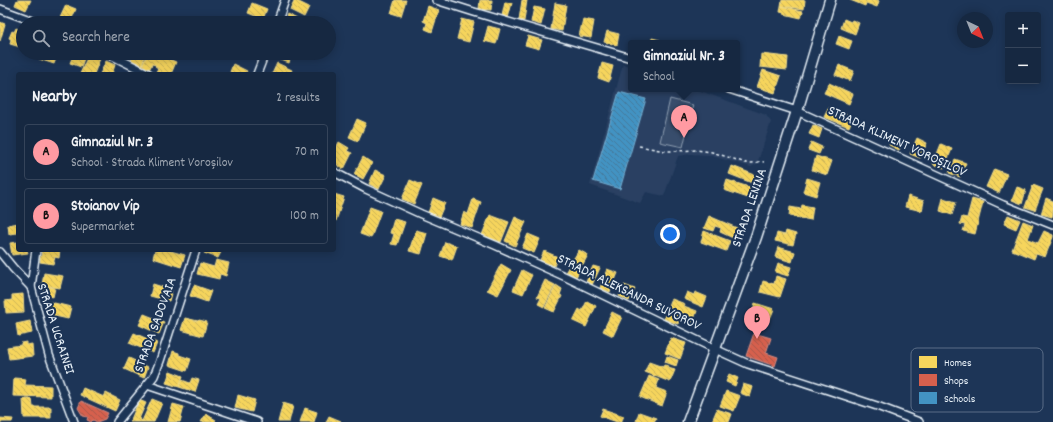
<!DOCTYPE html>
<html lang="en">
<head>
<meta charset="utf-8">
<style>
	:root { --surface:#162841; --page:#23344c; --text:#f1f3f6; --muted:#9ea6b1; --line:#35445a; --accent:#ff9aa2 }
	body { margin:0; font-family:Dekko,sans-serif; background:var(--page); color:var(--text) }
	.controls { position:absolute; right:12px; top:12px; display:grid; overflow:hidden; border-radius:4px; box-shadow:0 2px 10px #0003 }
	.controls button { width:36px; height:36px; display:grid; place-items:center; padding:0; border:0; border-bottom:1px solid var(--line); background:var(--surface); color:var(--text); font:20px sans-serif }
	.compass { position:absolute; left:957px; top:12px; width:36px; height:36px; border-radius:50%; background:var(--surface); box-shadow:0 2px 10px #0003; rotate:137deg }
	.you { position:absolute; left:670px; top:234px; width:14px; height:14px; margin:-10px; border:3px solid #fff; border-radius:50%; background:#1a73e8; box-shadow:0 0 0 6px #1a73e833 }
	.badge { display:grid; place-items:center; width:26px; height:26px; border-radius:50%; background:var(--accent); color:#111; font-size:13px; font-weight:700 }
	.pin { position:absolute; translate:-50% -33px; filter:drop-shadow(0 1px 2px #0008) }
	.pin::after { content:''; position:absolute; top:21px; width:14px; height:12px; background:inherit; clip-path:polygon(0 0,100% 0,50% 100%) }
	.popup { position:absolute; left:628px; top:40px; width:112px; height:52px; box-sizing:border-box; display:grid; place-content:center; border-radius:4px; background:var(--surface); filter:drop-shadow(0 1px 3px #0005); font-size:13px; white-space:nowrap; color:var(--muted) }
	.popup b { font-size:15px; color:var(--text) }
	.popup::after { content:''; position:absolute; left:50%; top:100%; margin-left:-8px; border:8px solid transparent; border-top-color:var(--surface) }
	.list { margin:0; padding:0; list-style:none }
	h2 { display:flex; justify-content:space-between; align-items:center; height:52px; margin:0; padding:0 16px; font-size:17px }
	h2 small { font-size:13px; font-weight:400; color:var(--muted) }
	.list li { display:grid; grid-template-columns:26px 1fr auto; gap:12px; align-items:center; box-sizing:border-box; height:56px; margin:0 8px 8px; padding:0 8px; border:1px solid var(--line); border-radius:4px }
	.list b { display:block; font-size:15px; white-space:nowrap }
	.list p { margin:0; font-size:13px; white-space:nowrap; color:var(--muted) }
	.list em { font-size:13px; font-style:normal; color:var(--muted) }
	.icon { flex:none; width:22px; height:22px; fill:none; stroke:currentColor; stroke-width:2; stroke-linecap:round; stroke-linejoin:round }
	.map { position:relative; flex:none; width:1053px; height:422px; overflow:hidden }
	.search { position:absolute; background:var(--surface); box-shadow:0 2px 10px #0003; left:16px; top:16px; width:320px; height:44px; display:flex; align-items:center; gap:10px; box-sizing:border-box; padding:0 14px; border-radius:22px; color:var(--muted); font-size:15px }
	.panel { position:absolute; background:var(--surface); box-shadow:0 2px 10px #0003; left:16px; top:72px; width:320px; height:180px; border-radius:4px }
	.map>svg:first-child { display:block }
</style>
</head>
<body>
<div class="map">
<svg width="1053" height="422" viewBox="0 0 1053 422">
	<defs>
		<pattern id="homes-back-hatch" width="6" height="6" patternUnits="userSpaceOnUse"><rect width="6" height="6" fill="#f6d55c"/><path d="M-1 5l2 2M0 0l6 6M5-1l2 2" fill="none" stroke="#cab258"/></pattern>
		<pattern id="shops-back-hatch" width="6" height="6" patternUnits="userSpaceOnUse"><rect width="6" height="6" fill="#d6604d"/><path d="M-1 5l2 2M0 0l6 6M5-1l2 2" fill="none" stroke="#a4584c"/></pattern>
		<pattern id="schools-back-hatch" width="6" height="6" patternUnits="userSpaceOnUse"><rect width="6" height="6" fill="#4393c3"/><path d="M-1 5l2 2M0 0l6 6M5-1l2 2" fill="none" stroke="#447999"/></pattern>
	</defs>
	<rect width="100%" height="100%" fill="#1d3557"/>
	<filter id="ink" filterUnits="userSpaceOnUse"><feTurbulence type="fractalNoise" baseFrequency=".025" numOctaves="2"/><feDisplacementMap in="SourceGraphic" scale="8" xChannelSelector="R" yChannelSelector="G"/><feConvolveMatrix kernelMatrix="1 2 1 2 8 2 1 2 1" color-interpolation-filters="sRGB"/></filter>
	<g filter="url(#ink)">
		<!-- built -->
		<path fill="#2a4162" d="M 623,64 L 631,67 L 631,89 L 695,89 L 766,115 L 771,122 L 757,164 L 751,167 L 708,155 L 691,154 L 678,156 L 664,196 L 646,192 L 640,203 L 590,185 Z"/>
		<!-- pitch -->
		<path fill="#374d6c" stroke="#909fb2" d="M 670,99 L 693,105 L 683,147 L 660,142 Z"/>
		<!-- homes -->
		<g fill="url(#homes-back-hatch)" stroke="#f2dd8b">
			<path d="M 17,0 L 31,0 L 26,10 L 15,5 Z"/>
			<path d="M 295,0 L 309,7 L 304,17 L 290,10 Z"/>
			<path d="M 395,0 L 406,0 L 401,16 L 391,13 Z"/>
			<path d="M 480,0 L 492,0 L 491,10 L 479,9 Z"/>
			<path d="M 522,0 L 527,0 L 524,21 L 519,20 Z"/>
			<path d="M 782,0 L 805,0 L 804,9 L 781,6 Z"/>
			<path d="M 850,0 L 878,0 L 879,1 L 877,7 L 866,3 L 865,6 Z"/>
			<path d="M 505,2 L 512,3 L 508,18 L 502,16 Z"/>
			<path d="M 252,3 L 267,9 L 263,19 L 248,13 Z"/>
			<path d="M 555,3 L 566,5 L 562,31 L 551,29 Z"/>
			<path d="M 66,5 L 76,9 L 70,23 L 60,23 L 58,22 Z"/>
			<path d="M 428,6 L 439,10 L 432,32 L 425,29 L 427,23 L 423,21 Z"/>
			<path d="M 781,6 L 803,11 L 801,18 L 784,14 L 784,13 L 780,12 Z"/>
			<path d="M 534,7 L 545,9 L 541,25 L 531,22 Z"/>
			<path d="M 287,14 L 297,19 L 295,23 L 291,23 L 285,20 Z"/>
			<path d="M 105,18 L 117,23 L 103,23 Z"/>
			<path d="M 462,19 L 474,22 L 469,42 L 457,39 Z"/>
			<path d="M 583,19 L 594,21 L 591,38 L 579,36 Z"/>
			<path d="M 844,19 L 851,22 L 852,20 L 859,23 L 855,34 L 841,28 Z"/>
			<path d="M 0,22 L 5,24 L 0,41 Z"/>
			<path d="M 488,26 L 500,29 L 496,44 L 484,41 Z"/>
			<path d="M 16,28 L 23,31 L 23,38 L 20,47 L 10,44 L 11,39 L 9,38 L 12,31 L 14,32 Z"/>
			<path d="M 607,31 L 619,34 L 617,45 L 604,42 Z"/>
			<path d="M 528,36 L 542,40 L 539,49 L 525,45 Z"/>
			<path d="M 839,36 L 852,41 L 849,49 L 836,44 Z"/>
			<path d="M 652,38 L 660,40 L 659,43 L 651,43 Z"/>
			<path d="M 41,53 L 45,54 L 46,53 L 58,53 L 54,64 L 39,59 Z"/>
			<path d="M 74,53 L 86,53 L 81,67 L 70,63 Z"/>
			<path d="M 94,53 L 101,56 L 94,74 L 80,74 L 87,58 L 91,60 Z"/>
			<path d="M 134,53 L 146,53 L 142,65 L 131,61 Z"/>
			<path d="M 148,53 L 154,53 L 157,55 L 157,54 L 176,62 L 171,74 L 160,74 L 156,72 L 158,68 L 155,66 L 156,65 L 152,64 L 149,70 L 142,66 Z"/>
			<path d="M 278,53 L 292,53 L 289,63 L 276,58 Z"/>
			<path d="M 761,54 L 788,57 L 787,70 L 760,67 Z"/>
			<path d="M 106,61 L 115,65 L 112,74 L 100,74 Z"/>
			<path d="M 277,63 L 292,70 L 290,74 L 272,74 Z"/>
			<path d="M 602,63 L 613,66 L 609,82 L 598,78 Z"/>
			<path d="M 233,64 L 247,71 L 245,74 L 235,74 L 230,72 Z"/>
			<path d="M 839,65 L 854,71 L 850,81 L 835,75 Z"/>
			<path d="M 763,70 L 781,76 L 775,93 L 757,87 Z"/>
			<path d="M 829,83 L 853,94 L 849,104 L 824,93 Z"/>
			<path d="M 829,107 L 853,117 L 849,127 L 824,117 Z"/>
			<path d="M 357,119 L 366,123 L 358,141 L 349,137 Z"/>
			<path d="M 813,125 L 822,129 L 819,138 L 809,134 Z"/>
			<path d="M 893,136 L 903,141 L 899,150 L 889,145 Z"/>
			<path d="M 917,138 L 927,143 L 920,158 L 910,154 Z"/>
			<path d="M 339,142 L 349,148 L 347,151 L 352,153 L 344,169 L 338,166 L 338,165 L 334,163 L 336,160 L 334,160 L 334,152 Z"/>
			<path d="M 811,142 L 822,147 L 819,154 L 808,150 Z"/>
			<path d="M 941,144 L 952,149 L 944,168 L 933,164 Z"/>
			<path d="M 816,156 L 832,161 L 827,175 L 812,170 Z"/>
			<path d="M 363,157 L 372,163 L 363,179 L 354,174 Z"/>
			<path d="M 955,159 L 966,163 L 960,177 L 949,173 Z"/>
			<path d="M 732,166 L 755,175 L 752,183 L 729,174 Z"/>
			<path d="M 994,169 L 1007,174 L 999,193 L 986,187 Z"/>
			<path d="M 375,170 L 386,175 L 379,189 L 369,184 Z"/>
			<path d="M 807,178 L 820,182 L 816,196 L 803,192 Z"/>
			<path d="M 410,180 L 422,185 L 414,204 L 402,199 Z"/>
			<path d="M 727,180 L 752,188 L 748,198 L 724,190 Z"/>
			<path d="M 1033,185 L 1043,189 L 1035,210 L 1025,207 Z"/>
			<path d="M 1017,187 L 1026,190 L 1022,204 L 1012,200 Z"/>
			<path d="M 334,194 L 344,197 L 336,221 L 334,220 Z"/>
			<path d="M 908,196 L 924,201 L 922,211 L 905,207 Z"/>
			<path d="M 433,198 L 445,203 L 439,217 L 428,213 Z"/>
			<path d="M 943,198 L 956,202 L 952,215 L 940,211 Z"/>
			<path d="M 1046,198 L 1053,201 L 1053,213 L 1052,217 L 1041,214 Z"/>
			<path d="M 473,199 L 481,202 L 472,228 L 460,224 L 464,212 L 468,214 Z"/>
			<path d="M 972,199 L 983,202 L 975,234 L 963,231 L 965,225 L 960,224 L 962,217 L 967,218 Z"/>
			<path d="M 802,205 L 813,207 L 811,220 L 789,216 L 790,207 L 801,209 Z"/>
			<path d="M 370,207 L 381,211 L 371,238 L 360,234 Z"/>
			<path d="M 490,215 L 509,222 L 501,242 L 482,235 Z"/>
			<path d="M 1008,215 L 1020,220 L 1016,229 L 1004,224 Z"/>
			<path d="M 709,216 L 737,228 L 733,238 L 720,232 L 721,228 L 715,226 L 713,231 L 704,228 Z"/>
			<path d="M 515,217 L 526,222 L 515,246 L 505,241 Z"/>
			<path d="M 394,219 L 405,222 L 397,245 L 391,244 L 394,234 L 390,233 Z"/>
			<path d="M 1023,221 L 1033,225 L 1028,239 L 1038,243 L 1044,231 L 1053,235 L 1053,237 L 1045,257 L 1036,254 L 1034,259 L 1012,250 Z"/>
			<path d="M 18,223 L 18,233 L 9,234 L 8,225 Z"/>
			<path d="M 416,230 L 427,233 L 421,254 L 409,251 Z"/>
			<path d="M 704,231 L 730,241 L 726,251 L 701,242 Z"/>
			<path d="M 786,231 L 796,234 L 793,245 L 775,241 L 777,233 L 785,235 Z"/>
			<path d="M 528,234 L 540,239 L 534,253 L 522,248 Z"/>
			<path d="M 18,242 L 18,250 L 27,250 L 28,253 L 12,255 L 10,243 Z"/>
			<path d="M 445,242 L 457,246 L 452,260 L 440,256 Z"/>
			<path d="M 778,247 L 795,252 L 792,262 L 775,257 Z"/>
			<path d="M 42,250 L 48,251 L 48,250 L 60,250 L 59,258 L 55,257 L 53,264 L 40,262 Z"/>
			<path d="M 155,250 L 167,250 L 185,255 L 181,267 L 153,258 Z"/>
			<path d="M 205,250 L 222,250 L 218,258 L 204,253 Z"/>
			<path d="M 579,250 L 588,255 L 576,277 L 566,271 Z"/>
			<path d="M 544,251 L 558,257 L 554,266 L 540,260 Z"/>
			<path d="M 216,260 L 229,263 L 226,276 L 220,274 L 219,279 L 197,274 L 200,263 L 214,267 Z"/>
			<path d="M 778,263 L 791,267 L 788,276 L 775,272 Z"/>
			<path d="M 501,264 L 511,270 L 498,295 L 487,290 Z"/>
			<path d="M 593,266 L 600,268 L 592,285 L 586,282 Z"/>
			<path d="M 607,269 L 618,273 L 610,292 L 600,288 Z"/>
			<path d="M 522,270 L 532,275 L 523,294 L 513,290 Z"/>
			<path d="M 44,273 L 63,276 L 60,288 L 42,285 Z"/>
			<path d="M 776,276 L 786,279 L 780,297 L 760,292 L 763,281 L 774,284 Z"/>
			<path d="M 545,280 L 555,285 L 544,307 L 538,304 L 541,298 L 537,297 Z"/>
			<path d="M 153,284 L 172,290 L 169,301 L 150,296 Z"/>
			<path d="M 194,285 L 211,291 L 207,302 L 190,296 Z"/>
			<path d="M 556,285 L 562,289 L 560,295 L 562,296 L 554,312 L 545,308 Z"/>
			<path d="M 624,285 L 635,289 L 629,301 L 619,296 Z"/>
			<path d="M 43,286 L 55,288 L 53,297 L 41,295 Z"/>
			<path d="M 687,292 L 694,295 L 695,292 L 707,297 L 703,307 L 684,299 Z"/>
			<path d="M 23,294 L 24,312 L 6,313 L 5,301 L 12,300 L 12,295 Z"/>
			<path d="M 672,299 L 685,304 L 684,306 L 697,311 L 693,322 L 680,317 L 678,324 L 664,319 Z"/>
			<path d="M 587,301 L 596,306 L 586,327 L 573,321 L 579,309 L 582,311 Z"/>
			<path d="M 50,302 L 71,307 L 68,319 L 46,314 Z"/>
			<path d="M 755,303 L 774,309 L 770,319 L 752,313 Z"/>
			<path d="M 612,312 L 622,317 L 613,336 L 603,331 Z"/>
			<path d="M 144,314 L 164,322 L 159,334 L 139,325 Z"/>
			<path d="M 185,318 L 198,321 L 199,320 L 207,322 L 203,336 L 181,330 Z"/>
			<path d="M 30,321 L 32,333 L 18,336 L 16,324 Z"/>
			<path d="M 134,333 L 157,343 L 153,353 L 129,343 Z"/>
			<path d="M 671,338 L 686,343 L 680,359 L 665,353 Z"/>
			<path d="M 26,342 L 26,345 L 32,344 L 33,356 L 9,359 L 7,347 L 21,345 L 21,343 Z"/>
			<path d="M 173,351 L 179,353 L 179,355 L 191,359 L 187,371 L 169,365 Z"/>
			<path d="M 667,356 L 678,360 L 676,366 L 665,362 Z"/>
			<path d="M 129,358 L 148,367 L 144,378 L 124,369 Z"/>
			<path d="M 649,362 L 663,367 L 664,365 L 669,366 L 668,368 L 675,370 L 670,382 L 645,372 Z"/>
			<path d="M 170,371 L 183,376 L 179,387 L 166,383 Z"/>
			<path d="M 729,374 L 738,378 L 735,386 L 726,382 Z"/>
			<path d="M 649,376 L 659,380 L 656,388 L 667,392 L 662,406 L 640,397 Z"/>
			<path d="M 14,378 L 26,379 L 25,385 L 51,386 L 51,397 L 13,396 Z"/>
			<path d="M 192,378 L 199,380 L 195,392 L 179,387 L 182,380 L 190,383 Z"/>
			<path d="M 743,384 L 753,387 L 750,397 L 740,393 Z"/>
			<path d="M 83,388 L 104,397 L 106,393 L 120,400 L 115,411 L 80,395 Z"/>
			<path d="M 726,391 L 740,396 L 734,411 L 720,406 Z"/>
			<path d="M 238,395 L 255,400 L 252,412 L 235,408 Z"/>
			<path d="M 23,399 L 32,399 L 33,407 L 51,407 L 51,418 L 24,418 Z"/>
			<path d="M 152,399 L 162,403 L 154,422 L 130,422 L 139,400 L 146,403 L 139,419 L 142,421 Z"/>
			<path d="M 283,403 L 293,406 L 289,422 L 278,422 Z"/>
			<path d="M 173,404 L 184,407 L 180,422 L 168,422 Z"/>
			<path d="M 305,408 L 317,412 L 314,422 L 300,422 Z"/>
			<path d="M 603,409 L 624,416 L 621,422 L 617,422 L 600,416 Z"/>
			<path d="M 717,409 L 732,414 L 729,422 L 716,422 L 712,421 Z"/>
			<path d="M 639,412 L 656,418 L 654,422 L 636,421 Z"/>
			<path d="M 206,414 L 216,420 L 214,422 L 201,422 Z"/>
			<path d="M 329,416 L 341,421 L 340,422 L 326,422 Z"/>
			<path d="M 0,418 L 13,419 L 12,422 L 0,422 Z"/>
		</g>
		<!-- shops -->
		<g fill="url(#shops-back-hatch)" stroke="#db8c80">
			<path d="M 754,333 L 771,338 L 766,353 L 778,357 L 775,366 L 746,356 Z"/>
			<path d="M 81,401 L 108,413 L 105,419 L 97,422 L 93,420 L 91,422 L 87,420 L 88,417 L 83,416 L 78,408 Z"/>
		</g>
		<!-- schools -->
		<path fill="url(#schools-back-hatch)" stroke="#74afd3" d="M 619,92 L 646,99 L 620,189 L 593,181 Z"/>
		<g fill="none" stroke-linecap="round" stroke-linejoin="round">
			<defs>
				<g id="street">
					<path d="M 436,0 L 474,12 L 631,58"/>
					<path d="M 0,9 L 38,23"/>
					<path d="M 277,23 L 285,0"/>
					<path d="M 107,53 L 149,74"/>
					<path d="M 257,74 L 265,53"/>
					<path d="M 729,89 L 797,111 L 1003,205 L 1053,225"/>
					<path d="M 334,172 L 366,189 L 421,214 L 495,245 L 566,277 L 715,349 L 748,364 L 877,406 L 919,422"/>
					<path d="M 0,252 L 13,268 L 31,287 L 49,355 L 74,422"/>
					<path d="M 31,287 L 36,250"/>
					<path d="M 147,385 L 257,422"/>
					<path d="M 117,422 L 147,385 L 154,376 L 160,361 L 196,250"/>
				</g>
				<path id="secondary" d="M 688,422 L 756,237 L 797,111 L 830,0"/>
			</defs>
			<!-- street casing -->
			<use href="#street" stroke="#e8f1f8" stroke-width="10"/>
			<!-- secondary casing -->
			<use href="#secondary" stroke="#e8f1f8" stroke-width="13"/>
			<!-- path -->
			<path stroke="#e8f1f8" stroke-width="1.5" stroke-dasharray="3 3" stroke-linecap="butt" d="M 639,146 L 665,151 L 678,151 L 696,150 L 712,152 L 746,163 C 752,164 758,161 764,162"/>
			<!-- street -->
			<use href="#street" stroke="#1d3557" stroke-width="7"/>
			<!-- secondary -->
			<use href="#secondary" stroke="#1d3557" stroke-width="10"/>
		</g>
	</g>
	<g text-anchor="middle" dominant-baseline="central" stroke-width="4" stroke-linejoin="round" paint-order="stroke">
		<!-- street labels -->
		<g font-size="14" fill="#e8f1f8" stroke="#1d3557">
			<text transform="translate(897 142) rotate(25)">STRADA KLIMENT VOROȘILOV</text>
			<text transform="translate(750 208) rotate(-71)">STRADA LENINA</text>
			<text transform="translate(629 293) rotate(26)">STRADA ALEKSANDR SUVOROV</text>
			<text transform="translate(156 325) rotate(-70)">STRADA SADOVAIA</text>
			<text transform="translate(55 329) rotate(72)">STRADA UCRAINEI</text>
		</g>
	</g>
	<!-- legend -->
	<rect x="911" y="348" width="132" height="64" rx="6" fill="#1d3557" stroke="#5a6d87" stroke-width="1"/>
	<rect x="919" y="356" width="18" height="12" fill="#f6d55c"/>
	<rect x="919" y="374" width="18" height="12" fill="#d6604d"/>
	<rect x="919" y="392" width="18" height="12" fill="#4393c3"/>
	<g font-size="11" fill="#e8f1f8">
		<text x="944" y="366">Homes</text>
		<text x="944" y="384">Shops</text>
		<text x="944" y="402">Schools</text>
	</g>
</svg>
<div class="controls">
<button>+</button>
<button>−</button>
</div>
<svg class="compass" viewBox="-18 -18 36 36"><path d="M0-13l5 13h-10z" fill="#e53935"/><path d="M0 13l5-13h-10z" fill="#9ea6b1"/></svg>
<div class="you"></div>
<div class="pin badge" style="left:684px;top:138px">A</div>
<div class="popup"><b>Gimnaziul Nr. 3</b>School</div>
<div class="pin badge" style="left:757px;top:339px">B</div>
<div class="search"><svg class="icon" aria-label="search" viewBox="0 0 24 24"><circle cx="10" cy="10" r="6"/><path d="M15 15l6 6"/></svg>Search here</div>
<section class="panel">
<h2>Nearby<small>2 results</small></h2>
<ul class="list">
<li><span class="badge">A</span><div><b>Gimnaziul Nr. 3</b><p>School · Strada Kliment Voroșilov</p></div><em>70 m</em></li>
<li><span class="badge">B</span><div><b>Stoianov Vip</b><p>Supermarket</p></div><em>100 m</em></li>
</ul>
</section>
</div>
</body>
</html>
